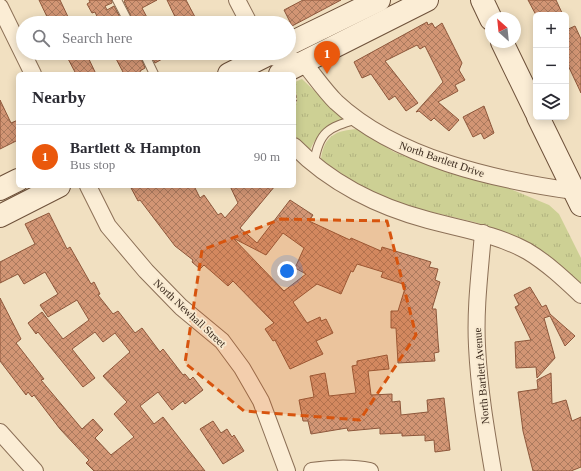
<!DOCTYPE html>
<html lang="en">
<head>
<meta charset="utf-8">
<style>
	:root { --surface:#fff; --page:#f7f7f7; --text:#2b2b33; --muted:#7c7c81; --line:#e1e1e2; --accent:#ea580c }
	body { margin:0; font-family:Georgia,serif; background:var(--page); color:var(--text) }
	.controls { position:absolute; right:12px; top:12px; display:grid; overflow:hidden; border-radius:6px; box-shadow:0 2px 10px #0003 }
	.controls button { width:36px; height:36px; display:grid; place-items:center; padding:0; border:0; border-bottom:1px solid var(--line); background:var(--surface); color:var(--text); font:20px sans-serif }
	.compass { position:absolute; left:485px; top:12px; width:36px; height:36px; border-radius:50%; background:var(--surface); box-shadow:0 2px 10px #0003; rotate:333deg }
	.you { position:absolute; left:287px; top:271px; width:14px; height:14px; margin:-10px; border:3px solid #fff; border-radius:50%; background:#1a73e8; box-shadow:0 0 0 6px #1a73e833 }
	.badge { display:grid; place-items:center; width:26px; height:26px; border-radius:50%; background:var(--accent); color:#fff; font-size:13px; font-weight:700 }
	.pin { position:absolute; translate:-50% -33px; filter:drop-shadow(0 1px 2px #0008) }
	.pin::after { content:''; position:absolute; top:21px; width:14px; height:12px; background:inherit; clip-path:polygon(0 0,100% 0,50% 100%) }
	.list { margin:0; padding:0; list-style:none }
	h2 { display:flex; justify-content:space-between; align-items:center; height:52px; margin:0; padding:0 16px; font-size:17px }
	h2 small { font-size:13px; font-weight:400; color:var(--muted) }
	.list li { display:grid; grid-template-columns:26px 1fr auto; gap:12px; align-items:center; box-sizing:border-box; height:64px; padding:0 16px; border-top:1px solid var(--line) }
	.list b { display:block; font-size:15px; white-space:nowrap }
	.list p { margin:0; font-size:13px; white-space:nowrap; color:var(--muted) }
	.list em { font-size:13px; font-style:normal; color:var(--muted) }
	.icon { flex:none; width:22px; height:22px; fill:none; stroke:currentColor; stroke-width:2; stroke-linecap:round; stroke-linejoin:round }
	.map { position:relative; flex:none; width:581px; height:471px; overflow:hidden }
	.search { position:absolute; background:var(--surface); box-shadow:0 2px 10px #0003; left:16px; top:16px; width:280px; height:44px; display:flex; align-items:center; gap:10px; box-sizing:border-box; padding:0 14px; border-radius:22px; color:var(--muted); font-size:15px }
	.panel { position:absolute; background:var(--surface); box-shadow:0 2px 10px #0003; left:16px; top:72px; width:280px; height:116px; border-radius:6px }
	.map>svg:first-child { display:block }
</style>
</head>
<body>
<div class="map">
<svg width="581" height="471" viewBox="0 0 581 471">
	<defs>
		<pattern id="grass-tufts" width="24" height="20" patternUnits="userSpaceOnUse"><rect width="24" height="20" fill="#cdd094"/><path d="M3 7l-1-3M5 7V3M7 7l1-3M15 17l-1-3M17 17v-4M19 17l1-3" fill="none" stroke="#b1b37f"/></pattern>
		<pattern id="building-cross-hatch" width="8" height="8" patternUnits="userSpaceOnUse"><rect width="8" height="8" fill="#d29574"/><path d="M0 0l8 8M0 8l8-8" fill="none" stroke="#ab7a5e"/></pattern>
	</defs>
	<rect width="100%" height="100%" fill="#f1e0c1"/>
	<!-- grass -->
	<g fill="url(#grass-tufts)">
		<path d="M 302,79 L 345,120 C 327,125 318,133 310,150 L 294,135 L 294,104 L 297,102 L 295,82 Z"/>
		<path d="M 358,129 L 394,152 L 429,165 L 491,181 L 549,205 L 559,214 L 581,258 L 581,284 C 551,256 515,233 474,222 C 446,215 417,210 389,199 C 365,189 342,175 321,159 C 324,136 336,130 358,129 Z"/>
	</g>
	<!-- building -->
	<g fill="url(#building-cross-hatch)" stroke="#8d573b" fill-rule="evenodd">
		<path d="M 39,0 L 60,0 L 69,19 L 61,23 L 50,23 Z"/>
		<path d="M 89,0 L 112,0 L 112,3 L 105,6 L 107,10 L 114,6 L 123,23 L 100,23 L 95,12 L 92,13 L 87,4 L 90,2 Z"/>
		<path d="M 126,0 L 157,0 L 142,8 L 150,23 L 134,23 L 124,1 Z"/>
		<path d="M 167,0 L 186,0 L 195,17 L 183,23 L 178,23 Z"/>
		<path d="M 303,0 L 341,0 L 292,26 L 284,10 Z"/>
		<path d="M 528,0 L 556,0 L 563,15 L 536,15 Z"/>
		<path d="M 427,22 L 428,25 L 432,23 L 435,28 L 442,23 L 462,63 L 459,70 L 465,80 L 455,85 L 458,91 L 438,102 L 459,120 L 449,131 L 434,118 L 431,121 L 419,111 L 416,112 L 443,82 L 425,46 L 420,49 L 417,45 L 385,61 L 418,103 L 406,111 L 395,96 L 389,100 L 371,74 L 362,78 L 354,62 Z"/>
		<path d="M 575,26 L 581,39 L 581,93 L 566,61 L 566,30 Z"/>
		<path d="M 65,53 L 86,53 L 96,74 L 76,74 Z"/>
		<path d="M 113,53 L 139,53 L 145,68 L 140,71 L 141,74 L 124,74 Z"/>
		<path d="M 150,53 L 173,53 L 155,63 Z"/>
		<path d="M 0,100 L 11,123 L 18,120 L 18,140 L 0,149 Z"/>
		<path d="M 484,106 L 494,133 L 484,139 L 481,133 L 473,137 L 463,117 Z"/>
		<path d="M 130,186 L 194,186 L 200,198 L 204,195 L 218,215 L 221,213 L 225,218 L 238,203 L 230,186 L 275,186 L 240,228 L 257,243 L 290,200 L 313,215 L 309,221 L 350,240 L 351,238 L 381,251 L 382,247 L 431,262 L 429,267 L 438,269 L 435,280 L 440,282 L 432,309 L 436,309 L 438,341 L 439,352 L 434,353 L 435,361 L 398,363 L 396,328 L 391,328 L 391,311 L 398,311 L 406,285 L 381,277 L 383,272 L 357,264 L 353,272 L 351,271 L 341,294 L 317,284 L 293,302 L 307,323 L 320,317 L 321,321 L 326,319 L 333,333 L 316,341 L 323,354 L 290,369 L 275,340 L 273,341 L 265,329 L 274,323 L 233,281 L 228,286 L 204,265 L 200,269 L 192,262 L 193,260 L 175,246 L 140,200 L 138,201 ZM 283,233 L 304,248 L 295,268 L 306,274 L 284,291 L 233,238 L 266,255 Z"/>
		<path d="M 49,213 L 67,249 L 70,247 L 91,284 L 94,282 L 100,294 L 98,295 L 113,314 L 118,311 L 135,333 L 142,328 L 160,352 L 163,349 L 183,375 L 185,374 L 190,380 L 193,377 L 203,390 L 185,404 L 183,401 L 172,410 L 158,392 L 140,406 L 154,424 L 163,417 L 205,471 L 94,471 L 86,463 L 89,460 L 60,429 L 34,395 L 32,397 L 28,392 L 26,395 L 0,361 L 0,298 L 21,339 L 16,343 L 44,379 L 41,380 L 82,429 L 93,419 L 103,430 L 95,438 L 111,455 L 134,437 L 114,414 L 127,402 L 103,376 L 130,352 L 115,333 L 103,342 L 95,332 L 72,349 L 95,378 L 83,387 L 38,332 L 36,334 L 28,323 L 42,312 L 63,339 L 89,320 L 77,300 L 48,317 L 40,305 L 58,294 L 45,272 L 24,284 L 18,274 L 0,283 L 0,262 L 35,244 L 25,224 Z"/>
		<path d="M 530,287 L 542,307 L 546,305 L 550,314 L 575,336 L 565,346 L 550,316 L 544,318 L 555,358 L 537,378 L 536,367 L 516,368 L 515,342 L 531,340 L 515,307 L 519,305 L 514,295 Z"/>
		<path d="M 387,355 L 389,369 L 368,371 L 371,395 L 392,394 L 392,402 L 400,401 L 401,415 L 428,412 L 427,400 L 444,398 L 450,450 L 435,452 L 434,440 L 425,441 L 425,435 L 402,436 L 402,433 L 380,434 L 380,428 L 348,431 L 347,428 L 311,434 L 308,421 L 303,421 L 299,400 L 314,397 L 310,376 L 325,373 L 329,396 L 356,393 L 352,366 L 357,365 L 357,361 Z"/>
		<path d="M 551,373 L 552,404 L 566,400 L 572,421 L 581,417 L 581,467 L 571,471 L 533,471 L 523,431 L 518,392 L 538,389 L 537,380 Z"/>
		<path d="M 213,421 L 221,433 L 227,429 L 232,437 L 234,435 L 244,451 L 223,464 L 200,429 Z"/>
	</g>
	<g fill="none" stroke-linecap="round" stroke-linejoin="round">
		<defs>
			<g id="service">
				<path d="M 117,0 L 129,23"/>
				<path d="M 144,53 L 154,74"/>
				<path d="M 314,163 C 319,131 328,128 357,119"/>
			</g>
			<g id="minor">
				<path d="M 237,0 L 249,23"/>
				<path d="M 0,7 L 33,74"/>
				<path d="M 265,56 L 303,62 C 314,75 324,90 336,102 C 396,158 495,180 574,191"/>
				<path d="M 294,146 C 330,183 379,207 428,220 C 461,229 496,234 527,251 C 547,263 564,279 581,295"/>
				<path d="M 88,186 L 108,226 L 146,271 L 181,307 L 222,341 L 242,368 L 261,401 L 287,471"/>
				<path d="M 483,233 C 480,271 475,308 477,346 C 479,389 486,430 493,471"/>
				<path d="M 0,432 L 35,471"/>
				<path d="M 312,471 C 331,468 351,467 370,471"/>
			</g>
			<g id="secondary">
				<path d="M 482,0 L 491,19"/>
				<path d="M 502,42 L 536,112"/>
				<path d="M 289,44 L 379,0"/>
				<path d="M 229,74 L 271,53"/>
				<path d="M 280,74 L 427,0"/>
				<path d="M 538,117 L 581,205"/>
				<path d="M 0,189 L 18,180"/>
				<path d="M 0,216 L 59,186"/>
			</g>
		</defs>
		<!-- service casing -->
		<use href="#service" stroke="#8c7057" stroke-width="10"/>
		<!-- minor casing -->
		<use href="#minor" stroke="#8c7057" stroke-width="18"/>
		<!-- secondary casing -->
		<use href="#secondary" stroke="#6e513a" stroke-width="24"/>
		<!-- path -->
		<path stroke="#8c7057" stroke-width="2.5" stroke-dasharray="3 2" stroke-linecap="butt" d="M 294,102 L 296,100 L 294,87"/>
		<!-- service -->
		<use href="#service" stroke="#fbedd5" stroke-width="8"/>
		<!-- minor -->
		<use href="#minor" stroke="#fbedd5" stroke-width="16"/>
		<!-- secondary -->
		<use href="#secondary" stroke="#fbedd5" stroke-width="22"/>
	</g>
	<!-- marked area -->
	<path fill="#d7540e" fill-opacity="0.2" stroke="#d7540e" stroke-width="3" stroke-dasharray="8 5" stroke-linejoin="round" d="M 281,219 L 387,221 L 416,335 L 360,420 L 244,411 L 185,363 L 202,250 Z"/>
	<g text-anchor="middle" dominant-baseline="central" stroke-width="3.5" stroke-linejoin="round" paint-order="stroke">
		<!-- street labels -->
		<g font-size="11" fill="#3a291c" stroke="#f8ead1">
			<text transform="translate(442 159) rotate(19)">North Bartlett Drive</text>
			<text transform="translate(190 313) rotate(43)">North Newhall Street</text>
			<text transform="translate(481 376) rotate(-95)">North Bartlett Avenue</text>
		</g>
	</g>
</svg>
<div class="controls">
<button>+</button>
<button>−</button>
<button><svg class="icon" aria-label="layers" viewBox="0 0 24 24"><path d="M12 4l9 5-9 5-9-5zM3 14l9 5 9-5"/></svg></button>
</div>
<svg class="compass" viewBox="-18 -18 36 36"><path d="M0-13l5 13h-10z" fill="#e53935"/><path d="M0 13l5-13h-10z" fill="#7c7c81"/></svg>
<div class="you"></div>
<div class="pin badge" style="left:327px;top:74px">1</div>
<div class="search"><svg class="icon" aria-label="search" viewBox="0 0 24 24"><circle cx="10" cy="10" r="6"/><path d="M15 15l6 6"/></svg>Search here</div>
<section class="panel">
<h2>Nearby<small></small></h2>
<ul class="list">
<li><span class="badge">1</span><div><b>Bartlett &amp; Hampton</b><p>Bus stop</p></div><em>90 m</em></li>
</ul>
</section>
</div>
</body>
</html>
